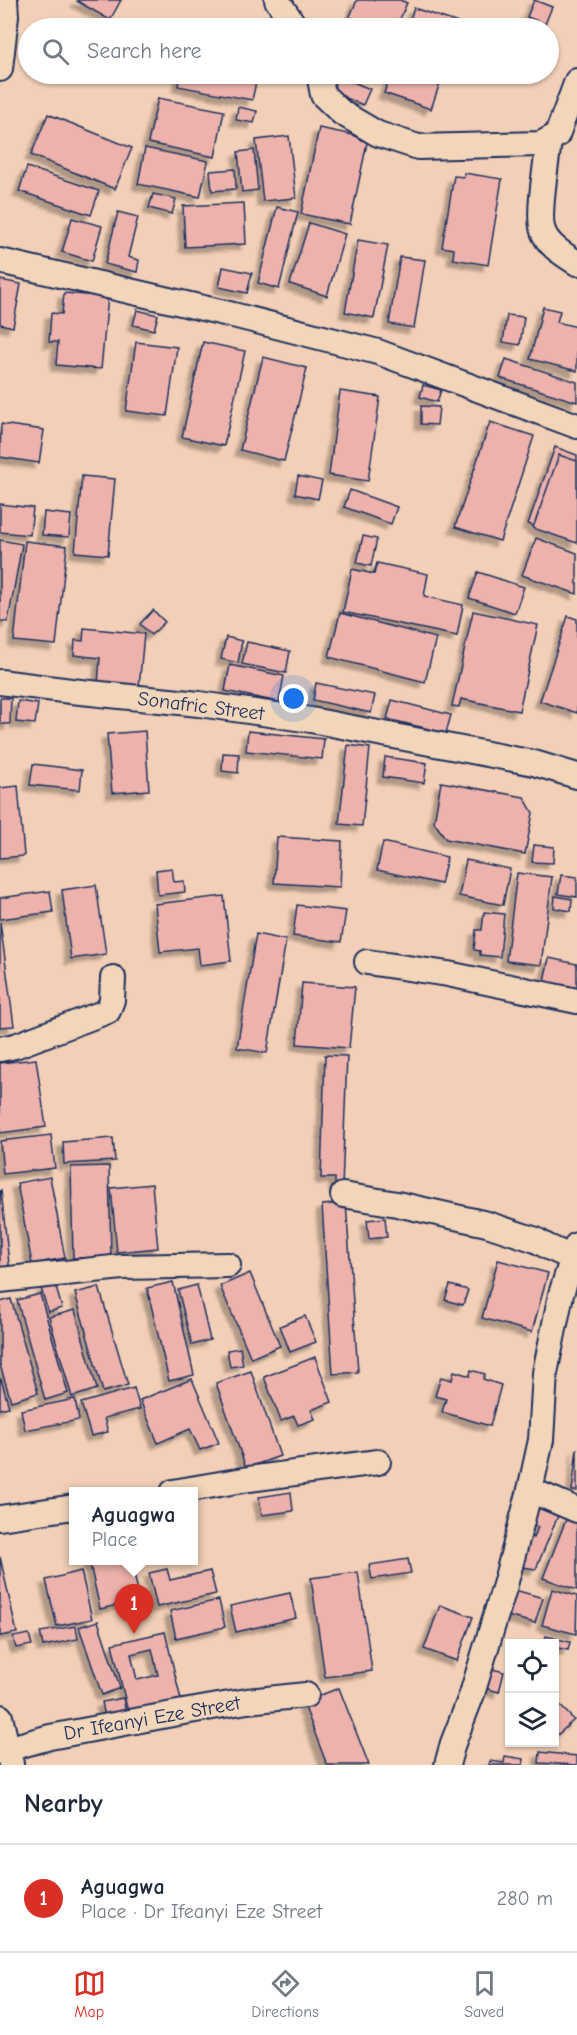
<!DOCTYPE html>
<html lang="en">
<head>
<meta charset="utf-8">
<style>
	:root { --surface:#fff; --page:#f6f6f7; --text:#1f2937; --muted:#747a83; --line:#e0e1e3; --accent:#d93025 }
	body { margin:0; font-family:"Comic Neue",sans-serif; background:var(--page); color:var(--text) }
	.controls { position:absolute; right:18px; bottom:18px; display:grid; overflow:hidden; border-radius:0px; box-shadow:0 2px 4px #0004 }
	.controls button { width:54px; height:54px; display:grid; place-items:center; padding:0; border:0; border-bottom:2px solid var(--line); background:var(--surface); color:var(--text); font:30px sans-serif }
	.you { position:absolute; left:294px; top:699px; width:21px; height:21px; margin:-15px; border:4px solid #fff; border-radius:50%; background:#1a73e8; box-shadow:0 0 0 9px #1a73e833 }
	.badge { display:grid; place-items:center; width:39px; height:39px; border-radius:50%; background:var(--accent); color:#fff; font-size:20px; font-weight:700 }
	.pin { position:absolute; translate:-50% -50px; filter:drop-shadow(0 2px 3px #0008) }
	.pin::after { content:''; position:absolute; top:32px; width:21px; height:18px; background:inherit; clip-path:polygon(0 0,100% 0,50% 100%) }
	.popup { position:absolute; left:69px; top:1487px; width:129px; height:78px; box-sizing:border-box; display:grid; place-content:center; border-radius:0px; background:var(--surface); filter:drop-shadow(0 2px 4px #0005); font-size:20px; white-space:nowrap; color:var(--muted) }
	.popup b { font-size:22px; color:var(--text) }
	.popup::after { content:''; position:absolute; left:50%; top:100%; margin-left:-12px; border:12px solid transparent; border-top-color:var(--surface) }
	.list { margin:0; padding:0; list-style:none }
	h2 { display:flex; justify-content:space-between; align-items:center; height:78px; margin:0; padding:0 24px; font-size:26px }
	h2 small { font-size:20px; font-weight:400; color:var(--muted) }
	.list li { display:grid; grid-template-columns:39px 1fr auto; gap:18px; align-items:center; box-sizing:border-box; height:108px; padding:0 24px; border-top:2px solid var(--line) }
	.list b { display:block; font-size:22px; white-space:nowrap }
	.list p { margin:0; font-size:20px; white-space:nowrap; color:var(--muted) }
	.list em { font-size:20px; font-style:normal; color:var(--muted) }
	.icon { flex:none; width:33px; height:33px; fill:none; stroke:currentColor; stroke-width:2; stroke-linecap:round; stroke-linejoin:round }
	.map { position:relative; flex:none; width:577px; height:1765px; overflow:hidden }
	.search { position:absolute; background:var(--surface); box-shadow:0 2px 4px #0004; left:18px; right:18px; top:18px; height:66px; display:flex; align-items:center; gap:15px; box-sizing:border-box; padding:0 21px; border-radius:33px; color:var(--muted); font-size:22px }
	.sheet { height:186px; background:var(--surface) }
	nav { display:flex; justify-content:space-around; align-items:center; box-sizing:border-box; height:84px; border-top:2px solid var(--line); background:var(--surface); font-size:16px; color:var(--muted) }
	nav a { display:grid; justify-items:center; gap:3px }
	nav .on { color:var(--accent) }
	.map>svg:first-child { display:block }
</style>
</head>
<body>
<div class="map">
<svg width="577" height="1765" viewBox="0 0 577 1765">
	<defs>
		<filter id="shadow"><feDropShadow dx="-5.5" dy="5.5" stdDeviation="1.5" flood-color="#0004"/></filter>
	</defs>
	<rect width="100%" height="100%" fill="#f2cfb6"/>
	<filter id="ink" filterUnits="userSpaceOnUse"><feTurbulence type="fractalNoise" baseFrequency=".0167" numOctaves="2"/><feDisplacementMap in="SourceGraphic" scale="12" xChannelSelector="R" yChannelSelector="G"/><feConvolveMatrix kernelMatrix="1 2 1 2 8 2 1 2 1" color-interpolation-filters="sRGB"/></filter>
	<g filter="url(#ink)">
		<!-- building -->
		<g fill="#edb2ac" stroke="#1b2f5e" stroke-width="1.5" fill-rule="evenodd" filter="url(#shadow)">
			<path d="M 78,0 L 121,0 L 110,20 L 77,1 Z"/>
			<path d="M 357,0 L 400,0 L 407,3 L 396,28 L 345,28 Z"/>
			<path d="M 534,0 L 552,7 L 545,24 L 527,17 Z"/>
			<path d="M 414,8 L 461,24 L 459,28 L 407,28 Z"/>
			<path d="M 180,74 L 258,74 L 252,100 L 178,86 Z"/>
			<path d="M 334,74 L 370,89 L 363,105 L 327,90 Z"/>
			<path d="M 391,74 L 443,74 L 431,109 L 384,93 Z"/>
			<path d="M 158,98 L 224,111 L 215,157 L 148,143 Z"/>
			<path d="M 238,107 L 257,111 L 254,123 L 236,120 Z"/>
			<path d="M 48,114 L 132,148 L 115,189 L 31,155 Z"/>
			<path d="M 319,128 L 368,138 L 350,224 L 301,214 Z"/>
			<path d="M 289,136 L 296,198 L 263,201 L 256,140 Z"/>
			<path d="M 145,148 L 208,161 L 200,197 L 138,184 Z"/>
			<path d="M 254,150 L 258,190 L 242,192 L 238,152 Z"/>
			<path d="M 27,167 L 99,191 L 91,215 L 19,191 Z"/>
			<path d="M 235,169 L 236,189 L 212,191 L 210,171 Z"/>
			<path d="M 464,173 L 502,179 L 488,265 L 453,259 L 454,249 L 442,247 L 454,176 L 464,177 Z"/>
			<path d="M 153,194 L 176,199 L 172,214 L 149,208 Z"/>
			<path d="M 244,203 L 246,244 L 185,247 L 183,206 Z"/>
			<path d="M 277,207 L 298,212 L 279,289 L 258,283 Z"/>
			<path d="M 118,212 L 138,217 L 128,257 L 139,260 L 137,272 L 105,264 Z"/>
			<path d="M 72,218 L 102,226 L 92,261 L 62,252 Z"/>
			<path d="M 309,223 L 345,234 L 327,296 L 290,284 Z"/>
			<path d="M 358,240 L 388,245 L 374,318 L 345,312 Z"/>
			<path d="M 400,257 L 425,260 L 414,328 L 389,324 Z"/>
			<path d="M 223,267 L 252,273 L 247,293 L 219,287 Z"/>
			<path d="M 0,280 L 21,284 L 13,327 L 0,324 Z"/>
			<path d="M 64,293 L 108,297 L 101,369 L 56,365 L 58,342 L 49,342 L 51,313 L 62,314 Z"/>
			<path d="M 543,307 L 560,311 L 557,322 L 577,327 L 577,371 L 530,359 Z"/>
			<path d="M 137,310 L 158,315 L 154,330 L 133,325 Z"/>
			<path d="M 507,315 L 524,317 L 520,345 L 503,342 Z"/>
			<path d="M 136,342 L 177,347 L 167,416 L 126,411 Z"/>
			<path d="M 203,342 L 245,351 L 224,446 L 182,437 Z"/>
			<path d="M 263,357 L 307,368 L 284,461 L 240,450 Z"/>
			<path d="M 506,359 L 577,382 L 577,402 L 500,378 Z"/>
			<path d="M 423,385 L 441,390 L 437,402 L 420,397 Z"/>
			<path d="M 340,391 L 380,397 L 368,481 L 329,475 Z"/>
			<path d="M 421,406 L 439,407 L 437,425 L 421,424 Z"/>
			<path d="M 490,422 L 534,436 L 500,541 L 455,527 Z"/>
			<path d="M 1,424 L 44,430 L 39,463 L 0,457 Z"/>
			<path d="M 555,447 L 577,455 L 577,520 L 571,538 L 528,524 Z"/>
			<path d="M 559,455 L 577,461 L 577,543 L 533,528 Z"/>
			<path d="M 82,476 L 115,479 L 108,555 L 75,552 Z"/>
			<path d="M 298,476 L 322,481 L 318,499 L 295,494 Z"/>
			<path d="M 350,490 L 397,507 L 391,524 L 344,507 Z"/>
			<path d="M 0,504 L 33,508 L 30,535 L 0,532 Z"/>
			<path d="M 44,512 L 71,515 L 69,537 L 42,535 Z"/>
			<path d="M 363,536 L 377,539 L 371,566 L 357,563 Z"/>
			<path d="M 536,538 L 577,553 L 577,594 L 522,575 Z"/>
			<path d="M 0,540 L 22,544 L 8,622 L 0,621 Z"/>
			<path d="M 25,541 L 67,546 L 56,645 L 14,641 Z"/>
			<path d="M 377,563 L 428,574 L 424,596 L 463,605 L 457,636 L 343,612 L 352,569 L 374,574 Z"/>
			<path d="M 478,572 L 524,587 L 515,613 L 469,598 Z"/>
			<path d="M 153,610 L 165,622 L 151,635 L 140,624 Z"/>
			<path d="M 473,611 L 538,625 L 519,711 L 461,699 L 459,707 L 452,706 Z"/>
			<path d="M 340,613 L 436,638 L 425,682 L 329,657 Z"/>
			<path d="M 568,616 L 577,619 L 577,713 L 540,701 Z"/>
			<path d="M 84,628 L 144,634 L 139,687 L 98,684 L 100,658 L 74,655 L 75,640 L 83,641 Z"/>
			<path d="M 226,637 L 242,641 L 238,663 L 221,659 Z"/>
			<path d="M 247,642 L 290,651 L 286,673 L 242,664 Z"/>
			<path d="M 230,665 L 284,676 L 279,702 L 225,691 Z"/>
			<path d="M 316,683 L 375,695 L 371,713 L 313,700 Z"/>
			<path d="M 0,698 L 11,698 L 10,724 L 0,724 Z"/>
			<path d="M 392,700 L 451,715 L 446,733 L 387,719 Z"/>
			<path d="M 18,701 L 38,704 L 35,724 L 16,722 Z"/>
			<path d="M 145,731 L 149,790 L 112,793 L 107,734 Z"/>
			<path d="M 248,731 L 324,739 L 322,759 L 246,751 Z"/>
			<path d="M 348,745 L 370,748 L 362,826 L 339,824 Z"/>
			<path d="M 223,753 L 239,754 L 238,773 L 222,771 Z"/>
			<path d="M 385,757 L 427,763 L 424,783 L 383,777 Z"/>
			<path d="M 33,764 L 82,770 L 80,790 L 30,785 Z"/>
			<path d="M 441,782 L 524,797 L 533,813 L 525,854 L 446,839 L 434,822 Z"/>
			<path d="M 18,786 L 24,856 L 0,858 L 0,788 Z"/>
			<path d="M 277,837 L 342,841 L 340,887 L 274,883 Z"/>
			<path d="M 383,842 L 447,857 L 441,884 L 377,870 Z"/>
			<path d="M 534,845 L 554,847 L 553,863 L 532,862 Z"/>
			<path d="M 466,860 L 510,869 L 503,905 L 459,896 Z"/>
			<path d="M 172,868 L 174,882 L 184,881 L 185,892 L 158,895 L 156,870 Z"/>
			<path d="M 517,873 L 552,877 L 541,965 L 506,961 Z"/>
			<path d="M 561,875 L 577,877 L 577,897 L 558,894 Z"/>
			<path d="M 96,885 L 106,954 L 71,959 L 62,890 Z"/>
			<path d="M 50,891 L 53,912 L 0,919 L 0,898 Z"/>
			<path d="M 224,896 L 231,961 L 200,965 L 198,948 L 160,952 L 155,904 Z"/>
			<path d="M 555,896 L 572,899 L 571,911 L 554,908 Z"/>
			<path d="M 297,905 L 346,911 L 341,942 L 293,936 Z"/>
			<path d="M 484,912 L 504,914 L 500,957 L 480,955 L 480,951 L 474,950 L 476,930 L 482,930 Z"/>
			<path d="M 0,922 L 14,1026 L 0,1027 Z"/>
			<path d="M 256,934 L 286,940 L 267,1053 L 237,1048 Z"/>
			<path d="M 549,958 L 577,964 L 577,988 L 544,981 Z"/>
			<path d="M 302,983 L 355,987 L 349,1048 L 297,1044 Z"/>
			<path d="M 325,1055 L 347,1056 L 342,1188 L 335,1187 L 335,1178 L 321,1178 Z"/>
			<path d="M 36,1059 L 46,1127 L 0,1133 L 0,1063 Z"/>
			<path d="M 51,1135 L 55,1168 L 3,1174 L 0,1141 Z"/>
			<path d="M 113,1138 L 115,1161 L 64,1164 L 63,1142 Z"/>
			<path d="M 109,1166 L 111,1257 L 73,1258 L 71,1167 Z"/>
			<path d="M 50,1177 L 65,1258 L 32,1264 L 17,1183 Z"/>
			<path d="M 152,1184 L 158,1248 L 117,1252 L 111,1188 Z"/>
			<path d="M 1,1190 L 10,1273 L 0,1274 L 0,1191 Z"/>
			<path d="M 346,1203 L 358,1372 L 333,1374 L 322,1205 Z"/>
			<path d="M 385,1218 L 387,1237 L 369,1239 L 367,1220 Z"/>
			<path d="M 498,1260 L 548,1273 L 532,1332 L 482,1318 Z"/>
			<path d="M 250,1273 L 280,1346 L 251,1358 L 220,1286 Z"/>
			<path d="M 173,1282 L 194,1375 L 169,1381 L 147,1288 Z"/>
			<path d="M 55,1284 L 62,1308 L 48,1312 L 41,1288 Z"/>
			<path d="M 197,1285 L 210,1340 L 192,1345 L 178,1290 Z"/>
			<path d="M 450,1285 L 468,1290 L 463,1305 L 445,1300 Z"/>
			<path d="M 99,1287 L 128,1385 L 103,1392 L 75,1293 Z"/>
			<path d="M 40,1294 L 68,1393 L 45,1400 L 17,1300 Z"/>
			<path d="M 11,1299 L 38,1393 L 11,1401 L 0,1365 L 0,1302 Z"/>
			<path d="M 75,1310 L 97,1389 L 72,1397 L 49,1317 Z"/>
			<path d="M 305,1316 L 316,1342 L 290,1352 L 280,1326 Z"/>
			<path d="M 240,1348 L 243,1365 L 230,1367 L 227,1350 Z"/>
			<path d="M 315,1357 L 332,1402 L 311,1410 L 315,1419 L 298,1425 L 294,1416 L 281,1421 L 264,1377 Z"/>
			<path d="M 471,1370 L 485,1374 L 483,1379 L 501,1385 L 490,1426 L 442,1412 L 446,1399 L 435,1396 L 441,1377 L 452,1380 L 454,1371 L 470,1376 Z"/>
			<path d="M 251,1371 L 280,1456 L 246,1468 L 216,1383 Z"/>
			<path d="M 1,1379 L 9,1407 L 0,1409 L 0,1380 Z"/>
			<path d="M 192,1379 L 219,1443 L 200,1450 L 190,1429 L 158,1443 L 140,1400 Z"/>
			<path d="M 134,1388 L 140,1409 L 104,1418 L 108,1432 L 91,1436 L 81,1403 Z"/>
			<path d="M 75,1399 L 79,1420 L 25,1430 L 21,1410 Z"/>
			<path d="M 577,1448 L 577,1491 L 572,1491 Z"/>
			<path d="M 291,1492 L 293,1511 L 262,1515 L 259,1497 Z"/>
			<path d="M 539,1508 L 558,1516 L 536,1569 L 522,1567 L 525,1534 L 534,1538 L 538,1527 L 532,1525 Z"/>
			<path d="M 567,1517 L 577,1520 L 577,1590 L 543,1578 Z"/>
			<path d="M 0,1557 L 17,1633 L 0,1636 Z"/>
			<path d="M 408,1559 L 411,1573 L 372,1579 L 369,1565 Z"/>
			<path d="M 89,1560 L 131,1560 L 140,1600 L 100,1609 Z"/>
			<path d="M 167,1569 L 170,1580 L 210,1571 L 216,1594 L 157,1607 L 149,1573 Z"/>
			<path d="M 81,1571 L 92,1619 L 57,1626 L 46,1580 Z"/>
			<path d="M 358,1572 L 372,1671 L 325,1677 L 311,1578 Z"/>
			<path d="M 552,1589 L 577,1596 L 576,1634 L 542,1625 Z"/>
			<path d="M 515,1590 L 543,1598 L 535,1623 L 507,1616 Z"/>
			<path d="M 290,1593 L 296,1618 L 236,1632 L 230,1606 Z"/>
			<path d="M 219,1600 L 225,1627 L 176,1638 L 170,1611 Z"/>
			<path d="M 440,1605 L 473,1617 L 457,1661 L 424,1649 Z"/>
			<path d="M 98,1621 L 120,1688 L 102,1695 L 79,1627 Z"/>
			<path d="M 76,1626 L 78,1639 L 43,1646 L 40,1632 Z"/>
			<path d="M 165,1632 L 182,1704 L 129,1716 L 112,1644 ZM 152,1649 L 158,1675 L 137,1680 L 131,1654 Z"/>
			<path d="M 29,1634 L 32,1645 L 16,1648 L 13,1637 Z"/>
			<path d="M 546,1636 L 570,1642 L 568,1650 L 554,1647 L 554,1644 L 544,1644 Z"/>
			<path d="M 489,1668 L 504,1672 L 499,1692 L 484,1688 Z"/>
			<path d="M 339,1688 L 369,1765 L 327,1765 L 303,1702 Z"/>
			<path d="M 123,1698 L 126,1713 L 105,1717 L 102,1702 Z"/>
			<path d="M 554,1699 L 574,1720 L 554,1738 Z"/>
			<path d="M 540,1752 L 577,1756 L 577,1765 L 539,1763 Z"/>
			<path d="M 505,1756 L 524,1759 L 523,1765 L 489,1765 L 490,1761 L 504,1763 Z"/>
		</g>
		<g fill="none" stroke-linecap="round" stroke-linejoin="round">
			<defs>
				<g id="minor">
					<path d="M 277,0 L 296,28"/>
					<path d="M 0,69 L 6,16 L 5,0"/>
					<path d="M 319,74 L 323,95 L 342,113 L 378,134 L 418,147 L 541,144 L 557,135 L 577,81"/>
					<path d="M 549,141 C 547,160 537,215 543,231 C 548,246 565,255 577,263"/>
					<path d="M 0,261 L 233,315 L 378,352 L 577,426"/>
					<path d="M 0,682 L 71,691 L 199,704 L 311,720 L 534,763 L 577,776"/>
					<path d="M 367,962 L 448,974 L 577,1001"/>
					<path d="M 0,1049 L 15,1046 L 108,1011 L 112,1000 L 113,978"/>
					<path d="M 343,1195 L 397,1204 L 487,1224 L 536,1240 L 548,1247 L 577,1260"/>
					<path d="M 0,1280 L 122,1267 L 228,1265"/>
					<path d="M 530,1490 L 577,1510"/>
					<path d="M 173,1492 L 249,1479 L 378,1462"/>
					<path d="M 0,1518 L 74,1507"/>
					<path d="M 0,1717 L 11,1764"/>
					<path d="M 0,1751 L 50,1737 L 178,1713 L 247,1701 L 306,1695"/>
					<path d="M 447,1765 L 453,1743 L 472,1694 L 505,1585 L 530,1490 L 541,1440 L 545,1373 L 561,1294 L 577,1245"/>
				</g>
			</defs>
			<!-- minor casing -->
			<use href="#minor" stroke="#1b2f5e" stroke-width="28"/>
			<!-- minor -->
			<use href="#minor" stroke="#f3d6b9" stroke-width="24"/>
		</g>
	</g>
	<g text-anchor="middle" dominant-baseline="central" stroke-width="5" stroke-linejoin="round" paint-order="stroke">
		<!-- street labels -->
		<g font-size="20" fill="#1b2f5e" stroke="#f3d6b9">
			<text transform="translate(201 706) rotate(7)">Sonafric Street</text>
			<text transform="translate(152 1718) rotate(-10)">Dr Ifeanyi Eze Street</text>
		</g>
	</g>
</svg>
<div class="controls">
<button><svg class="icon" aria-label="locate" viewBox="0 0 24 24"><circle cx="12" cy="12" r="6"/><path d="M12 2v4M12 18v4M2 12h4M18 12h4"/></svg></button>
<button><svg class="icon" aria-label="layers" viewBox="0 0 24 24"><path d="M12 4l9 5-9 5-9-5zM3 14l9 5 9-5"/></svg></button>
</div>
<div class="you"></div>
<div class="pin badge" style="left:134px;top:1634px">1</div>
<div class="popup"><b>Aguagwa</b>Place</div>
<div class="search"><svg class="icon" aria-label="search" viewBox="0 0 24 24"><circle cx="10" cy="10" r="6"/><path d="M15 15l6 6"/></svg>Search here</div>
</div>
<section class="sheet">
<h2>Nearby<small></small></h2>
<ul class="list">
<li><span class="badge">1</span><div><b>Aguagwa</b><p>Place · Dr Ifeanyi Eze Street</p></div><em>280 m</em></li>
</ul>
</section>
<nav>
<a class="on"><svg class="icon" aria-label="map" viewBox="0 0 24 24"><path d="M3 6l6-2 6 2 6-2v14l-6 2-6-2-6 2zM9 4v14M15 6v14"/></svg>Map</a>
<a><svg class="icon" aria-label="directions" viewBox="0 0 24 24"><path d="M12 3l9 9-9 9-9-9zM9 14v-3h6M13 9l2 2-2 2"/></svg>Directions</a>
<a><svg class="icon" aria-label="saved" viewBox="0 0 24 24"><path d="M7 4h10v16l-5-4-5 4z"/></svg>Saved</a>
</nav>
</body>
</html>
